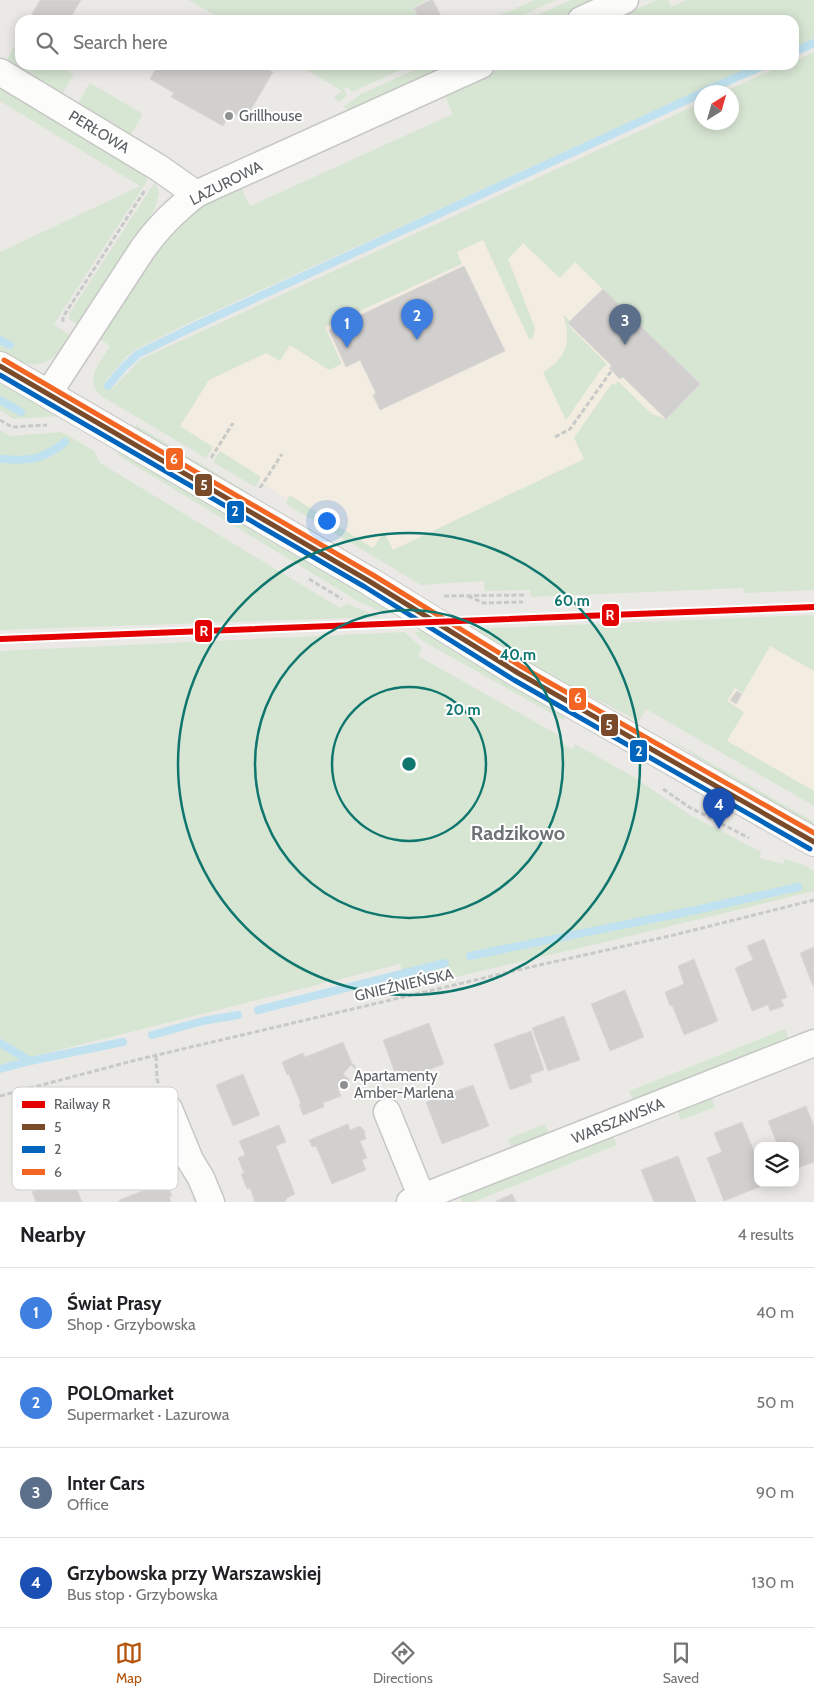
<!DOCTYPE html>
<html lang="en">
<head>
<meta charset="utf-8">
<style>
	:root { --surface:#fff; --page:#f6f6f6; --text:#202124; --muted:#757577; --line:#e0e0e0; --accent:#b45309 }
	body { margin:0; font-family:Cabin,sans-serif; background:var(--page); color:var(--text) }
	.controls { position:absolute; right:15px; bottom:15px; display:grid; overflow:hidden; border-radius:10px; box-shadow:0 2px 12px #0003 }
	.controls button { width:45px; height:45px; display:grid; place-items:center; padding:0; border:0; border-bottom:1px solid var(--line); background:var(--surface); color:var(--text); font:25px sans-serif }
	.compass { position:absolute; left:694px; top:85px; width:45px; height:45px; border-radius:50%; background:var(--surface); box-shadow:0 2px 12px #0003; rotate:37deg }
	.you { position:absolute; left:326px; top:520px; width:18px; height:18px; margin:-12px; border:4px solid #fff; border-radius:50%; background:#1a73e8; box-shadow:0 0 0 8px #1a73e833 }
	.badge { display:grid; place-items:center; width:32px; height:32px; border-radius:50%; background:var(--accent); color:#fff; font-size:16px; font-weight:700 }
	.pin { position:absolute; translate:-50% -41px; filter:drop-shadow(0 1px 2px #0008) }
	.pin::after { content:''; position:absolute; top:26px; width:18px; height:15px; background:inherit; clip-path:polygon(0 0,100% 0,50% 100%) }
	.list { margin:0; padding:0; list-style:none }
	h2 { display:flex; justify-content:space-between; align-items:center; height:65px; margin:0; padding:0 20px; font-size:21px }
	h2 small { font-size:16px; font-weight:400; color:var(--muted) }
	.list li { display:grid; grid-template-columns:32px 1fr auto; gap:15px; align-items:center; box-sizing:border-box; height:90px; padding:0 20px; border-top:1px solid var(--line) }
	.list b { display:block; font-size:19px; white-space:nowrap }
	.list p { margin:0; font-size:16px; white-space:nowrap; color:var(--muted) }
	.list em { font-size:16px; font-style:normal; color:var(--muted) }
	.icon { flex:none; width:28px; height:28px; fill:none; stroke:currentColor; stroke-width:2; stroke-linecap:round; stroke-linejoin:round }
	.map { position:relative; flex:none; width:814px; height:1202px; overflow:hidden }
	.search { position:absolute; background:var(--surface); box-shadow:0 2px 12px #0003; left:15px; right:15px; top:15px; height:55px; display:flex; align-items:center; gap:12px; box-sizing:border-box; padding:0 18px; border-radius:15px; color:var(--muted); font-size:19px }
	.sheet { height:425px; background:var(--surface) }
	nav { display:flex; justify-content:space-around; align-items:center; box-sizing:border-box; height:70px; border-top:1px solid var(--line); background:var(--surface); font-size:14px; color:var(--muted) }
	nav a { display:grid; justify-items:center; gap:2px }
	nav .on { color:var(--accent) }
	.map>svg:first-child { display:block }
</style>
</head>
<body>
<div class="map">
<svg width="814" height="1202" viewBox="0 0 814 1202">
	<rect width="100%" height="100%" fill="#ebe9e6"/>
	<!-- commercial -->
	<g fill="#f3ece0">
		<path d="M 547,213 L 737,403 L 384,562 L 167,422 L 203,372 L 456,252 Z"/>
		<path d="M 661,633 L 814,647 L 814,797 L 650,702 Z"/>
	</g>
	<!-- green -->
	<g fill="#d7e5d3">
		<path d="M 189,0 L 428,0 L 413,7 L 419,20 L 223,20 Z"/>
		<path d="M 535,0 L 556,0 L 512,20 L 489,20 Z"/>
		<path d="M 571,0 L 598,0 L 553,20 L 526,20 Z"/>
		<path d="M 657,0 L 668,0 L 671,7 L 687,0 L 814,0 L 814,39 L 794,48 L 794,20 L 611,20 Z"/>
		<path d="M 18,40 L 20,41 L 20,65 L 59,65 L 74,74 L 62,94 L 6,61 Z"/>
		<path d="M 814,52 L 814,590 L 744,593 L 743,588 L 531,597 L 530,590 L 485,591 L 484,581 L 421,585 L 286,504 L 288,497 L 291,496 L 373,548 L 384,532 L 393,550 L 584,459 L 574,438 L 612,383 L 615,385 L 618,381 L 652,414 L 666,419 L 700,384 L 575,262 L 560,278 L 523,243 L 508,259 L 535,328 L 533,338 L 529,339 L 483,240 L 457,252 L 462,264 L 325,327 L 342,364 L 329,370 L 290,345 L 280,361 L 266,353 L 209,380 L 180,426 L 213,447 L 206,458 L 103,397 C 82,381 100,363 110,346 L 98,338 L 158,244 L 196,207 L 240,185 L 250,206 L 453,114 L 444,93 L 509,65 L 755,65 L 191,322 L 135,350 L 127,356 L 105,382 L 113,388 L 141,359 L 701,103 L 702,122 L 732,122 L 732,92 L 723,92 L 784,65 L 794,65 L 794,61 Z"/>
		<path d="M 298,65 L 411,65 L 352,92 L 348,87 L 344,89 L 347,95 L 339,102 L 334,97 L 342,91 Z"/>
		<path d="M 425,65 L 440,65 L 442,70 L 351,110 L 343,107 L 361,94 Z"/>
		<path d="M 90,83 L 143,114 L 130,136 L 77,105 Z"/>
		<path d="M 0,84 L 145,172 L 147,181 L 54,324 L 71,337 C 50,369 32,371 0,352 L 0,252 L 140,186 L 0,101 Z"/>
		<path d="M 155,182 L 159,193 L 155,209 L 79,326 L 69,319 L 69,314 Z"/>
		<path d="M 563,315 L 570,321 L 568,323 L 570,327 L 607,364 L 600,371 L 566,420 L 543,372 C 567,359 572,339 563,315 Z"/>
		<path d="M 0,381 L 59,416 L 14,419 L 0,410 Z"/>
		<path d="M 136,425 L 251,494 L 245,494 L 134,429 Z"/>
		<path d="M 0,430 L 10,436 L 62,432 L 94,451 L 100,463 L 340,608 L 348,604 L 379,617 L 0,630 Z"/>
		<path d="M 120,451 L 296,552 L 397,613 L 377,610 L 356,600 L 118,455 Z"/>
		<path d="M 220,451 L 261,477 L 255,487 L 213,462 Z"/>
		<path d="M 814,615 L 814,671 L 770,646 L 743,693 L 735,688 L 727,701 L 744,712 L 727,741 L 814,791 L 814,806 L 646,709 L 639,721 L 540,671 L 469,629 Z"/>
		<path d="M 424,631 L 562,712 L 565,721 L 421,640 L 414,632 Z"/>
		<path d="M 405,632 L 422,648 L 418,656 L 560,736 L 558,741 L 572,749 L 575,744 L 632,776 L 690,815 L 761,852 L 760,858 L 783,864 L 785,859 L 804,865 L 814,871 L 814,891 L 618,939 L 408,988 L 400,964 L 0,1065 L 0,651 Z"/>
		<path d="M 659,733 L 814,822 L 814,827 L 730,778 Z"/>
		<path d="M 785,1029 L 790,1042 L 634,1103 L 629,1091 Z"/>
		<path d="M 710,1095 L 715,1107 L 681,1120 L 676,1108 Z"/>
		<path d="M 545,1124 L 550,1136 L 512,1150 L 508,1139 Z"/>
		<path d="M 612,1134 L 617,1145 L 473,1202 L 462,1202 L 459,1194 Z"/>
	</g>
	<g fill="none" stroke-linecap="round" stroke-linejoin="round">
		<!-- stream -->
		<g stroke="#bfe1f0" stroke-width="8">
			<path d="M 794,52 L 814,43"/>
			<path d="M 703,92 L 765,65"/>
			<path d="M 0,340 L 10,345"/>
			<path d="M 108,386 L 124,367 L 138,354 L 193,327 L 702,93"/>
			<path d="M 0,400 L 21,412"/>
			<path d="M 0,459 C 29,461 41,461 65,442"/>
			<path d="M 470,956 L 701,909 L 798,887"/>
			<path d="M 258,1010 L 445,963"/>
			<path d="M 152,1035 L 203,1021 L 238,1015"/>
			<path d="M 0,1043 L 30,1061 L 123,1042"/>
			<path d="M 0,1069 L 30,1061"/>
		</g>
	</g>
	<!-- building -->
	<g fill="#d2d0cf" stroke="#dad8d6">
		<path d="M 40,0 L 81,0 L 69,20 L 42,20 L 32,14 Z"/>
		<path d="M 431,0 L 433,0 L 442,18 L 439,20 L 420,20 L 414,8 Z"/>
		<path d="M 158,65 L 260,65 L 273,72 L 245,120 L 231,112 L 223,126 L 171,97 L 174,93 L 150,79 Z"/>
		<path d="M 464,266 L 505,351 L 380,410 L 373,395 L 376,393 L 360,360 L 346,367 L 329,330 Z"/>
		<path d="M 603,289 L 700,384 L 666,419 L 623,377 L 620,379 L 609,368 L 612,366 L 568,323 Z"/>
		<path d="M 737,691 L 742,694 L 736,704 L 730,700 Z"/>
		<path d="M 764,939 L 787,997 L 781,1000 L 784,1006 L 770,1011 L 768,1005 L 752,1011 L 735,968 L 753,960 L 747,946 Z"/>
		<path d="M 814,947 L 814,986 L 813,986 L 800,953 Z"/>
		<path d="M 694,959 L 718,1021 L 684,1035 L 672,1005 L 670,1006 L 665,992 L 684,984 L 678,966 Z"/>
		<path d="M 625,990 L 644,1037 L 610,1051 L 591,1004 Z"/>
		<path d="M 564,1016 L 580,1060 L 548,1071 L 532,1028 Z"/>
		<path d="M 429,1023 L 444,1064 L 398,1081 L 383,1040 Z"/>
		<path d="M 531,1031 L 544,1070 L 530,1075 L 532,1082 L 510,1090 L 494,1044 Z"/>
		<path d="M 343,1042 L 352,1063 L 356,1067 L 355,1069 L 351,1065 L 343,1074 L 350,1080 L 338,1089 L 341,1096 L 323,1103 L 324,1107 L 303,1115 L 299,1104 L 301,1104 L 289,1074 L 287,1075 L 282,1062 L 303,1053 L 305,1057 Z"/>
		<path d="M 243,1074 L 260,1115 L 233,1126 L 216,1085 Z"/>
		<path d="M 473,1085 L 489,1126 L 442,1144 L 426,1102 Z"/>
		<path d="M 806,1106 L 814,1126 L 814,1162 L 795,1169 L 795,1146 L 778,1146 L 768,1121 Z"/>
		<path d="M 742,1122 L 758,1161 L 758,1183 L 767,1184 L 724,1201 L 707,1158 L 722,1152 L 714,1133 Z"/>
		<path d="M 348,1124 L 350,1130 L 360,1126 L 364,1130 L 366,1139 L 360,1141 L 367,1158 L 362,1160 L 366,1170 L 332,1184 L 316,1146 L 312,1147 L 309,1140 Z"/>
		<path d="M 279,1125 L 286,1142 L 276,1146 L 295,1194 L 287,1198 L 285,1202 L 255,1202 L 250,1188 L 247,1189 L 241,1174 L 244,1173 L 238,1158 L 245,1155 L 239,1141 Z"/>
		<path d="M 678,1156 L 696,1202 L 654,1202 L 641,1170 Z"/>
		<path d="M 72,1177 L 82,1202 L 36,1202 L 32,1192 Z"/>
		<path d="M 166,1182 L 172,1196 L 169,1197 L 171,1202 L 119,1202 L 119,1200 Z"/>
		<path d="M 512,1194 L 516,1202 L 497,1202 L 496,1201 Z"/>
	</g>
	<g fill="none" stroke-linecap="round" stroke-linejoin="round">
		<defs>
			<g id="minor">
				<path d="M 581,20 L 625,0"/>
				<path d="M 0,72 L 159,168 L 196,194"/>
				<path d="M 48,394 L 142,250 C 158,227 174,212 196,194 L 481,65"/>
				<path d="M 169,1109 L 190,1160 L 201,1178 L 211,1202"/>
				<path d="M 387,1112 L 422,1198"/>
				<path d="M 410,1202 L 814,1043"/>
			</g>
			<path id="tertiary" d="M 0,366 L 369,581 L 518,673 L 814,842"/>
		</defs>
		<!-- minor casing -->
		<use href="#minor" stroke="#c7c7c6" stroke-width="29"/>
		<!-- tertiary casing -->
		<use href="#tertiary" stroke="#c7c7c6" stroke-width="30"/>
		<!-- path -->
		<g stroke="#c7cac8" stroke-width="3" stroke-dasharray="5 2.5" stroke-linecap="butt">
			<path d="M 63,322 L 63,317 L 145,190"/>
			<path d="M 0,420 L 12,427 L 47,425"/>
			<path d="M 555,437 L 570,429 L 612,370"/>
			<path d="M 211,458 L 233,423"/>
			<path d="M 260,488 L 282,454"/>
			<path d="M 309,579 L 342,599"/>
			<path d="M 444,596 L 524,595"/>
			<path d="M 468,596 L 484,603 L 523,602"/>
			<path d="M 663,789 L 689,807 L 749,838"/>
			<path d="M 156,1056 L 157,1079 L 159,1085"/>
			<path d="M 0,1096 L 136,1060 L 535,966 L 674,935 L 814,900"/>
		</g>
		<!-- minor -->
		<use href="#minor" stroke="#fcfcfb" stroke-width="26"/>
		<!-- tertiary -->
		<use href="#tertiary" stroke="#fcfcfb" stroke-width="28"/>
		<defs>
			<path id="bus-1" d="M 0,366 L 369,581 L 518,673 L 814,842"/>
			<path id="bus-2" d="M 0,375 L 365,587 L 514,680 L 810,849"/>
			<path id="bus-3" d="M 4,360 L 373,575 L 522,667 L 814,833"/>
		</defs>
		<!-- bus-1 casing -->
		<use href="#bus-1" stroke="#fff" stroke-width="9"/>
		<!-- bus-2 casing -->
		<use href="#bus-2" stroke="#fff" stroke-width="9"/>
		<!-- bus-3 casing -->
		<use href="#bus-3" stroke="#fff" stroke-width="9"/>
		<!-- bus-1 -->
		<use href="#bus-1" stroke="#7a4b2a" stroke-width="5"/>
		<!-- bus-2 -->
		<use href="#bus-2" stroke="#0065bd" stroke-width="5"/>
		<!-- bus-3 -->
		<use href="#bus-3" stroke="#f26522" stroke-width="5"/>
		<defs>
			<path id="rail-1" d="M 0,639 L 814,607"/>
		</defs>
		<!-- rail-1 casing -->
		<use href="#rail-1" stroke="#fff" stroke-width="10"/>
		<!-- rail-1 -->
		<use href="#rail-1" stroke="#e50000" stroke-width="6"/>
	</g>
	<!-- distance rings -->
	<g fill="none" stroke="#0f766e" stroke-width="2.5">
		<circle cx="409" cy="764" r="77"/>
		<circle cx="409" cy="764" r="154"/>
		<circle cx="409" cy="764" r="231"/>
	</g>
	<!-- markers -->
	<g fill="#8e9091" stroke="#fff" stroke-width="2">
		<circle cx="229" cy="116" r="5"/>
		<circle cx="344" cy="1085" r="5"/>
	</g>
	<g text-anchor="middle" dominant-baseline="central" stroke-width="4" stroke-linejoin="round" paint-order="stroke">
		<!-- poi labels -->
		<g font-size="15" fill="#5c6063" stroke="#fff" text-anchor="start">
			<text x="239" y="116">Grillhouse</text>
			<text x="354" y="1076">Apartamenty<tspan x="354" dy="17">Amber-Marlena</tspan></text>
		</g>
		<!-- street labels -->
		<g font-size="15" fill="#5c6063" stroke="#fff">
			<text transform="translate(99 132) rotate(31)">PERŁOWA</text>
			<text transform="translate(226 183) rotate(-27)">LAZUROWA</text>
			<text transform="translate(404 985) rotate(-13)">GNIEŹNIEŃSKA</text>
			<text transform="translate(618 1121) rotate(-22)">WARSZAWSKA</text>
		</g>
		<!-- district labels -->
		<g font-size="20" font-weight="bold" fill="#6d7275" stroke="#fff">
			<text x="518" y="833">Radzikowo</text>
		</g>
	</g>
	<!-- legend -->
	<rect x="12" y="1087" width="166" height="103" rx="8" fill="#fff" stroke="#cecfd0" stroke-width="1"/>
	<rect x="22" y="1101" width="23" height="7" fill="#e50000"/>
	<rect x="22" y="1124" width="23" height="6" fill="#7a4b2a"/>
	<rect x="22" y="1146" width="23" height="7" fill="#0065bd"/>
	<rect x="22" y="1169" width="23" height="6" fill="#f26522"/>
	<g font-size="14" fill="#5c6063">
		<text x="54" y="1109">Railway R</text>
		<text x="54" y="1132">5</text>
		<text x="54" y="1154">2</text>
		<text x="54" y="1177">6</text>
	</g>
	<circle cx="409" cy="764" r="8" fill="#0f766e" stroke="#fff" stroke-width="2.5"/>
	<g font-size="15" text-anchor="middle" font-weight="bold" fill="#0f766e" stroke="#fff" stroke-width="4" stroke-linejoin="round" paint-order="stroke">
		<text x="572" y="606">60 m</text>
		<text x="518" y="660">40 m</text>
		<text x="463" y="715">20 m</text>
	</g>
	<g stroke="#fff" stroke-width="2">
		<rect x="165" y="447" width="19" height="24" rx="5" fill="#f26522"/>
		<rect x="194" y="473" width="19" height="24" rx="5" fill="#7a4b2a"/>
		<rect x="226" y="500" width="19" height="24" rx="5" fill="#0065bd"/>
		<rect x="601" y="603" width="19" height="24" rx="5" fill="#e50000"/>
		<rect x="194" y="619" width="19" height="24" rx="5" fill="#e50000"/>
		<rect x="568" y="687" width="19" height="24" rx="5" fill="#f26522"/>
		<rect x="600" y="713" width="19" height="24" rx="5" fill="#7a4b2a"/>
		<rect x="629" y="739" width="19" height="24" rx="5" fill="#0065bd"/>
	</g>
	<g font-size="14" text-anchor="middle" font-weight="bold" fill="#fff">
		<text x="174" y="464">6</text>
		<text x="204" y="490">5</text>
		<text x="235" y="516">2</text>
		<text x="610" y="620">R</text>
		<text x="204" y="636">R</text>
		<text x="578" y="703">6</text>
		<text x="609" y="730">5</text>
		<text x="639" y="756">2</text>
	</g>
</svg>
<div class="controls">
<button><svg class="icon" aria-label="layers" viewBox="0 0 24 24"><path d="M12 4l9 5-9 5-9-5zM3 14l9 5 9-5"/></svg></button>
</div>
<svg class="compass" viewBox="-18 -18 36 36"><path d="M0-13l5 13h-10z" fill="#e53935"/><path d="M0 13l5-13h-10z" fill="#757577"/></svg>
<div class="you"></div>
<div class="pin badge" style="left:347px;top:348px;background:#3f7fe0">1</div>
<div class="pin badge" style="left:417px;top:340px;background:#3f7fe0">2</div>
<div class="pin badge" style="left:625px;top:345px;background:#5c6f8a">3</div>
<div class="pin badge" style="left:719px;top:829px;background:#1a4fb4">4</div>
<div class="search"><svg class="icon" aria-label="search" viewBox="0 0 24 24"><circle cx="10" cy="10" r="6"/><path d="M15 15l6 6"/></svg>Search here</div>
</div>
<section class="sheet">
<h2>Nearby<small>4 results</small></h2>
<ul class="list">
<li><span class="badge" style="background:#3f7fe0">1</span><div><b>Świat Prasy</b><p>Shop · Grzybowska</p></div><em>40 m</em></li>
<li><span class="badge" style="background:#3f7fe0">2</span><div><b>POLOmarket</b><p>Supermarket · Lazurowa</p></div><em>50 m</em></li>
<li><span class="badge" style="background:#5c6f8a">3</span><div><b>Inter Cars</b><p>Office</p></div><em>90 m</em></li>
<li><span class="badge" style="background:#1a4fb4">4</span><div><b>Grzybowska przy Warszawskiej</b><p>Bus stop · Grzybowska</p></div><em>130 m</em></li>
</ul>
</section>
<nav>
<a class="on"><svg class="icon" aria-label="map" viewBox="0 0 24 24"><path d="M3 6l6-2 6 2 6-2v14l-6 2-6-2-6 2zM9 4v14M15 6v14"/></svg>Map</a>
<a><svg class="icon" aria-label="directions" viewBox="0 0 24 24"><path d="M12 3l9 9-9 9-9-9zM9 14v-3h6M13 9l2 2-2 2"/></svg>Directions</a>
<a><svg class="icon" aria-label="saved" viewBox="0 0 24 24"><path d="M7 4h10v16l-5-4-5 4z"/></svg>Saved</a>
</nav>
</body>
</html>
